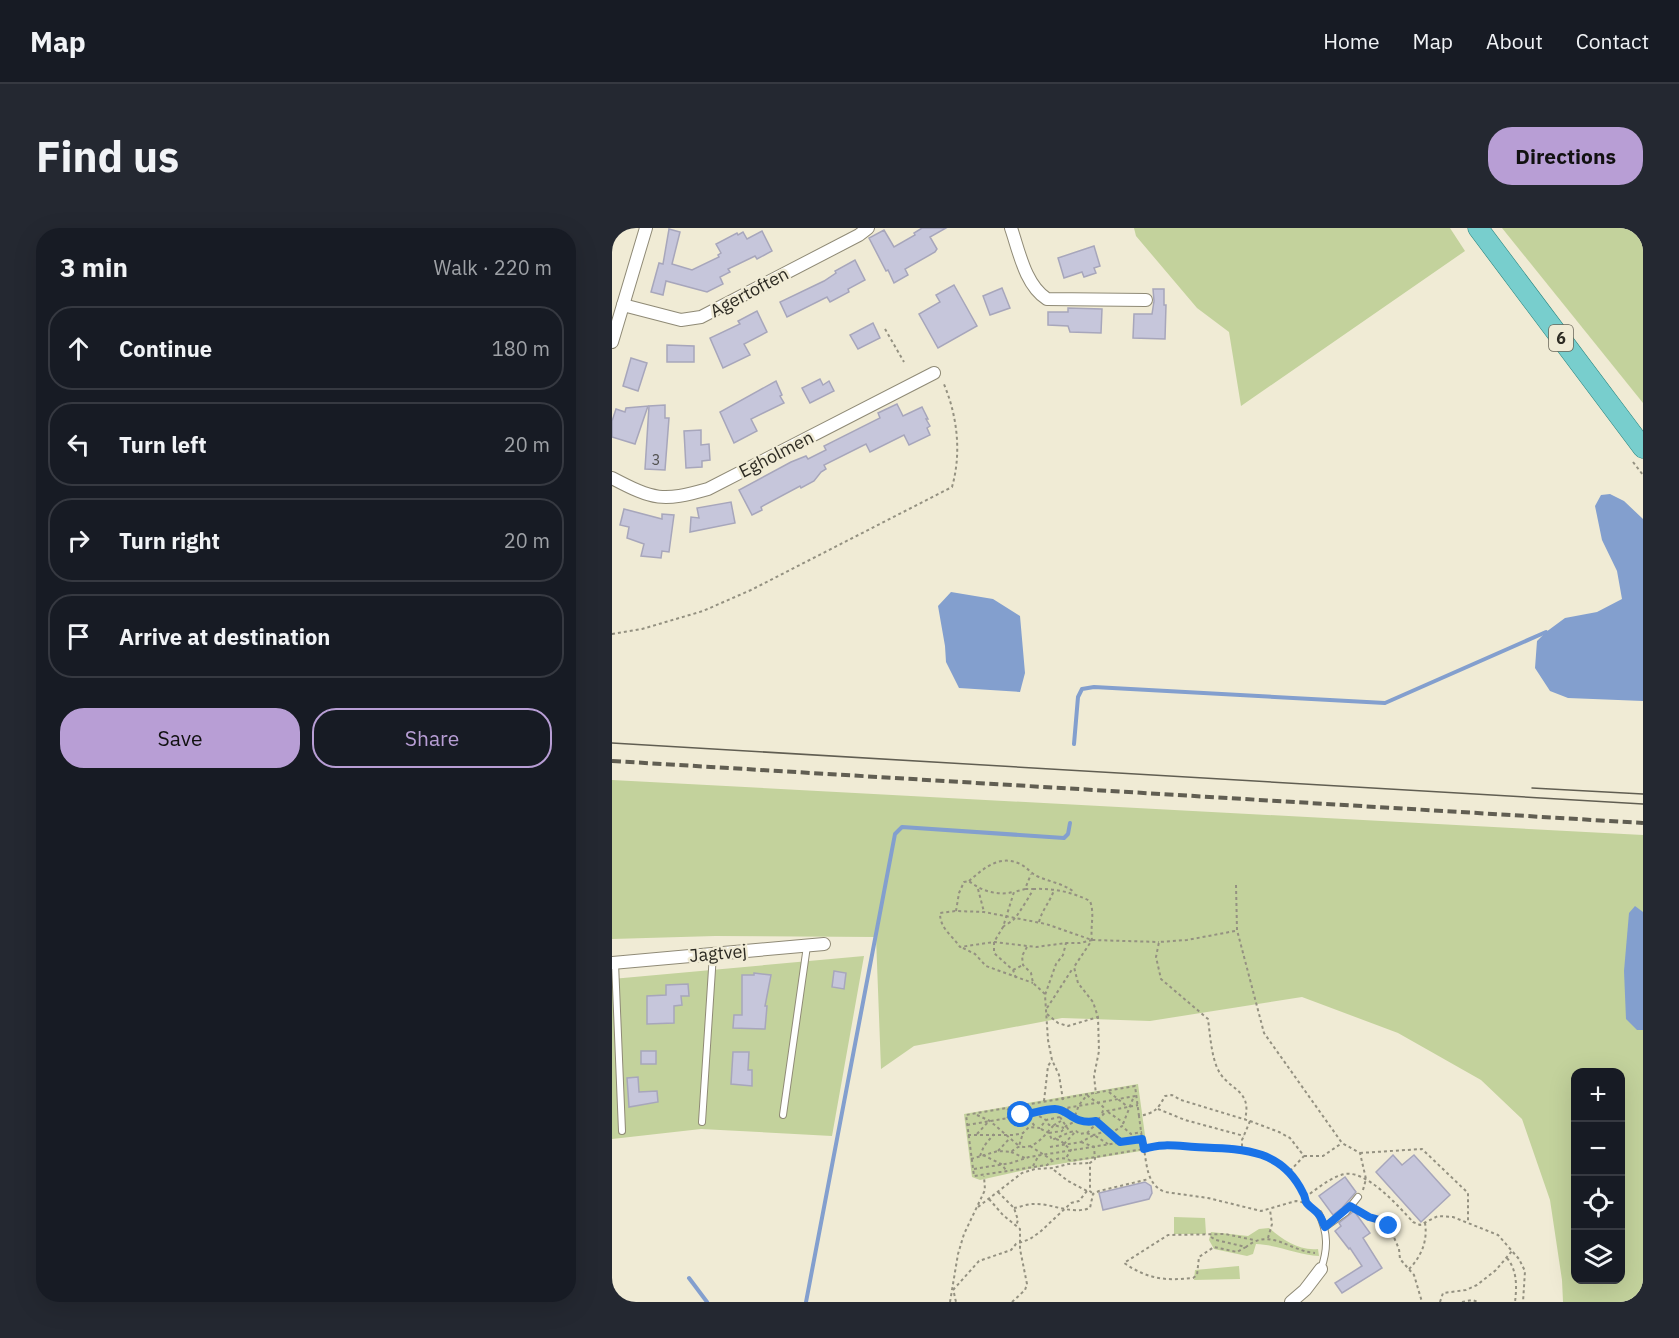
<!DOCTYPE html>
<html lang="en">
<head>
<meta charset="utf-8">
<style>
	:root { --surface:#171b24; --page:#242831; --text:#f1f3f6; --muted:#9ea1a6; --line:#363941; --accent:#b89ed5 }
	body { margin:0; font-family:"IBM Plex Sans",sans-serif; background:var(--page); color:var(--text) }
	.controls { position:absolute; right:18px; bottom:18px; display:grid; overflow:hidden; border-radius:12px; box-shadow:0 6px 24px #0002 }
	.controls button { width:54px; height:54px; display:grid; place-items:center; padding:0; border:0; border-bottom:2px solid var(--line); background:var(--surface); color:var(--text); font:30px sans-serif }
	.stop { position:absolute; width:18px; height:18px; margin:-14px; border:4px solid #1a73e8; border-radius:50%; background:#fff }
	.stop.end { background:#1a73e8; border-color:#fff; box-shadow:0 2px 6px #0008 }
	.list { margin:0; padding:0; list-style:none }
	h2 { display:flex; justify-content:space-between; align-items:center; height:78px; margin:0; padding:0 24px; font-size:26px }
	h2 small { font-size:20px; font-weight:400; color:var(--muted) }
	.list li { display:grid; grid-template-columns:39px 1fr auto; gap:18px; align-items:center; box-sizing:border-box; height:84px; margin:0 12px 12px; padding:0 12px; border:2px solid var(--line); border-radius:24px }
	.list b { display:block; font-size:22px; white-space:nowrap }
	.list em { font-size:20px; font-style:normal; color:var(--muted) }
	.actions { display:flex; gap:12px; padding:18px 24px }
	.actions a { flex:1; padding:14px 0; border:2px solid var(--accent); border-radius:24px; text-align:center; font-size:21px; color:var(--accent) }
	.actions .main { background:var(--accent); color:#111 }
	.icon { flex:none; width:33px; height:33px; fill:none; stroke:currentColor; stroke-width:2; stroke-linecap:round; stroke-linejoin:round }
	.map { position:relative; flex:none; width:1031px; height:1074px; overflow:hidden; border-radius:24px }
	header { display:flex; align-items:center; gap:36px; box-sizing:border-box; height:84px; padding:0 30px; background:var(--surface); border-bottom:2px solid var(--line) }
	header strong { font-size:28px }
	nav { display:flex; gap:33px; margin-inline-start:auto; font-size:21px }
	.intro { display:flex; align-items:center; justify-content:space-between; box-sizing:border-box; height:144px; padding:0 36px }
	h1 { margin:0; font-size:42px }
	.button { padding:15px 27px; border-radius:24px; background:var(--accent); color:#111; font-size:21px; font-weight:700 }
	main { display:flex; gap:36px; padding:0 36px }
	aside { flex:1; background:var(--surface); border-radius:24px; box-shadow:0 6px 24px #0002 }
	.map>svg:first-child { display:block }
</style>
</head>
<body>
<header>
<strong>Map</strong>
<nav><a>Home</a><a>Map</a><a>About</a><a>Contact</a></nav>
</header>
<div class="intro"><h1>Find us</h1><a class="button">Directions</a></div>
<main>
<aside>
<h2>3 min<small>Walk · 220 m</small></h2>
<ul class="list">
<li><svg class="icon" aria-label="ahead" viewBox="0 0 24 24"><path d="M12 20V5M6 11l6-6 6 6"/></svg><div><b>Continue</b></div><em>180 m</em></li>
<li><svg class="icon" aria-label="left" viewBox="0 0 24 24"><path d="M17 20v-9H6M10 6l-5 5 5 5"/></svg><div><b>Turn left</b></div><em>20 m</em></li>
<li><svg class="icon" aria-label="right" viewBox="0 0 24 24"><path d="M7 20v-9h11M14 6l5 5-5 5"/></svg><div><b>Turn right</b></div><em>20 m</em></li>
<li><svg class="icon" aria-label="arrive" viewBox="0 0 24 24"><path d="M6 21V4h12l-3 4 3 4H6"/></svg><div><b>Arrive at destination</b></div></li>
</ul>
<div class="actions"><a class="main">Save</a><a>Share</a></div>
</aside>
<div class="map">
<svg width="1031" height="1074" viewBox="0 0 1031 1074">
	<rect width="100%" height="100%" fill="#f0ebd5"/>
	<!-- green -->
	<g fill="#c3d29c" fill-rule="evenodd">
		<path d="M 522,0 L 838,0 L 853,23 L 629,178 L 617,104 L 585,80 L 524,8 Z"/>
		<path d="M 890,0 L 1031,0 L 1031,175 Z"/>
		<path d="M 0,552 L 1031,607 L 1031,1074 L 951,1074 L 950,1052 L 938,972 L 910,891 L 869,852 L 786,805 L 690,769 L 538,793 L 450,790 L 302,818 L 269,841 L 264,709 L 103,708 L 0,711 ZM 963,844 L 1008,844 L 1008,1052 L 963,1052 Z"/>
		<path d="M 252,728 L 220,908 L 89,901 L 0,911 L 0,751 Z"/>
		<path d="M 526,856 L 535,922 L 422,940 L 368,952 L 360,949 L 352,886 Z"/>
		<path d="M 562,989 L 593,990 L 594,1006 L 562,1006 Z"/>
		<path d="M 657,1000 C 671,1012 687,1023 706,1021 L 707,1028 C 686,1027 666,1017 644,1016 L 641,1026 L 635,1028 L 602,1021 L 597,1012 L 599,1004 L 636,1008 L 647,1001 Z"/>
		<path d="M 627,1038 L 628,1051 L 582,1052 L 583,1042 Z"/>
	</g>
	<!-- water -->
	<g fill="#839fce">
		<path d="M 998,266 L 1012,273 L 1031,291 L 1031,473 L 956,470 L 938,463 L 923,440 L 925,413 L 934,404 L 953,390 L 985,384 L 1010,371 L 1005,343 L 990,312 L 983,278 L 989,267 Z"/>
		<path d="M 339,364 L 381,371 L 408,388 L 413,445 L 408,464 L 347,460 L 334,434 L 333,418 L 326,378 Z"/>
		<path d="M 1023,678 L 1031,684 L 1031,802 L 1025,802 L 1014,791 L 1012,743 L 1017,685 Z"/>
	</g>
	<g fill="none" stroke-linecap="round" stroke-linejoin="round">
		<!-- stream -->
		<g stroke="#839fce" stroke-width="4">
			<path d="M 462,516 L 466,469 L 470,461 L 482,459 L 773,475 L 934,404"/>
			<path d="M 77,1050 L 95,1074"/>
			<path d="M 194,1074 L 283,606 L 290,599 L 452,610 L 456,606 L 458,595"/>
		</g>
	</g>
	<!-- building -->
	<g fill="#c6c6db" stroke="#a7a6bb" stroke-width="1.5">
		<path d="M 310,0 L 334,0 L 318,9 L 325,21 L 323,24 L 293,41 L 296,47 L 282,55 L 276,42 L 274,43 L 257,10 L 272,2 L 282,19 L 303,7 L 302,5 Z"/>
		<path d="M 57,1 L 68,4 L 60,36 L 80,42 L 107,29 L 106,27 L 109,25 L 104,16 L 125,5 L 126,7 L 131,4 L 135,11 L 150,3 L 160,23 L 145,31 L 143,28 L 116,41 L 118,44 L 108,49 L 111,56 L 95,64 L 54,53 L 51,67 L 39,64 L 47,35 L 51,36 Z"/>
		<path d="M 482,18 L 488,38 L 482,40 L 484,45 L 472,49 L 470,44 L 452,50 L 446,30 Z"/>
		<path d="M 243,32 L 253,52 L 236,61 L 237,64 L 218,74 L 215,69 L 175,89 L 168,74 L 212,53 L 224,45 L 223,43 Z"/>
		<path d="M 342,57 L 365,98 L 326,120 L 307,86 L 328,74 L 324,67 Z"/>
		<path d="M 390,60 L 398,80 L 378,87 L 371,68 Z"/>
		<path d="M 541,61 L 552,61 L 552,77 L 554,77 L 553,111 L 521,110 L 522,86 L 540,86 L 542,73 Z"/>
		<path d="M 456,80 L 490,81 L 489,105 L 458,104 L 456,98 L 436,97 L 436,84 L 456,84 Z"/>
		<path d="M 145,83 L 155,104 L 132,116 L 138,127 L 111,140 L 98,110 L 128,96 L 126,93 Z"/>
		<path d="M 261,95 L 268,110 L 246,121 L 238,107 Z"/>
		<path d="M 55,117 L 82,118 L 82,134 L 55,134 Z"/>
		<path d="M 19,130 L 35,135 L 26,163 L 11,158 Z"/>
		<path d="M 208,151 L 211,157 L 217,153 L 222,163 L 198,175 L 190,160 Z"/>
		<path d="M 164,153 L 170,167 L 168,168 L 172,175 L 139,191 L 145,203 L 122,215 L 108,184 Z"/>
		<path d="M 285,176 L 291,188 L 310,179 L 316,191 L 314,191 L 318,198 L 315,200 L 318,207 L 297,217 L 292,207 L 258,224 L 254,216 L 212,237 L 214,241 L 209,244 L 202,253 L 189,260 L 188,258 L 149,279 L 150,282 L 140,287 L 127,262 L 179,234 L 194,228 L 196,231 L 214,222 L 212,218 L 268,190 L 266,185 Z"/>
		<path d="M 53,177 L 53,190 L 57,190 L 53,242 L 33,241 L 37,178 Z"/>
		<path d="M 36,178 L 23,216 L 0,209 L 0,193 L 4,181 L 13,184 L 14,180 Z"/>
		<path d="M 89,202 L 89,217 L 97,216 L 98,232 L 90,233 L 90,239 L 74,240 L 72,203 Z"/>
		<path d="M 119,274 L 123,295 L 78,304 L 79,289 L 87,290 L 85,280 Z"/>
		<path d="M 12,281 L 50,291 L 50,286 L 62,287 L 57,324 L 50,323 L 49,330 L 29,328 L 32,316 L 15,310 L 17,299 L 8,297 Z"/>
		<path d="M 222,743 L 234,745 L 232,761 L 220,759 Z"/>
		<path d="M 142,745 L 159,747 L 153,778 L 155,778 L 153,801 L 121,800 L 122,787 L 130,787 L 130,747 L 142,747 Z"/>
		<path d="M 76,756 L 77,768 L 69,768 L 70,777 L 62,778 L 62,795 L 35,796 L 35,768 L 54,767 L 54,757 Z"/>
		<rect x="29" y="823" width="15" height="13"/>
		<path d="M 121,824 L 137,824 L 136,842 L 140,842 L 140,858 L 119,856 Z"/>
		<path d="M 26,849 L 27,864 L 45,863 L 46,874 L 17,879 L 15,850 Z"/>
		<path d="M 781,927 L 790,937 L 802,927 L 838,967 L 809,994 L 764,944 Z"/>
		<path d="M 733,949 L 744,964 L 730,980 L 721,987 L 707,968 Z"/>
		<path d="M 533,954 L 539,958 L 540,965 L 537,971 L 491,982 L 487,965 Z"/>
		<path d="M 742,983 L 758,1005 L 751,1010 L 770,1040 L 730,1065 L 723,1055 L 750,1038 L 738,1020 L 737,1021 L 723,1003 L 729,998 L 727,995 Z"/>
	</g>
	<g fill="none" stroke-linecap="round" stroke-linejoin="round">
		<defs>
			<g id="lane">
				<path d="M 3,735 L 10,903"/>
				<path d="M 171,887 L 195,718"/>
				<path d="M 90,894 L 101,726"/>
				<path d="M 707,986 C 716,1005 716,1021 709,1041"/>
				<path d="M 713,999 L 734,984 L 746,969"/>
			</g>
			<g id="street">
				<path d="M 399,0 C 407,23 413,57 435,71 L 534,72"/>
				<path d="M 11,77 L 69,92 L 89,89 L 247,7 L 256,0"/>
				<path d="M 0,114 L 34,0"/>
				<path d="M 0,250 C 42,272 50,274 96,261 L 322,145"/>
				<path d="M 0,735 L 212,716"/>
				<path d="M 679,1074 L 693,1062 L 709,1041"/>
			</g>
			<path id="primary" d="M 866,0 L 1031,220"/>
		</defs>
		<!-- lane casing -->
		<use href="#lane" stroke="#8f8a76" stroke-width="8"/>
		<!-- street casing -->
		<use href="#street" stroke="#8f8a76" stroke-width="14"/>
		<!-- primary casing -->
		<use href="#primary" stroke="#23807b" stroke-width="21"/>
		<!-- path -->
		<g stroke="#949181" stroke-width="2" stroke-dasharray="3 3" stroke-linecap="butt">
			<path d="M 273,101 L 292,134"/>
			<path d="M 1021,234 L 1031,247"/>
			<path d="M 0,406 L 30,401 L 91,383 L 139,362 L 340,259 C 350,224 345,186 331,154"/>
			<path d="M 357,653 C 372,640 388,626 408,636 C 415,639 419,646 427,649 C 439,654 452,656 462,664"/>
			<path d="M 624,657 L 625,702 L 652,805 L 730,915 L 748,925 L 754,951 L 751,962"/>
			<path d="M 366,661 L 372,684"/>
			<path d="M 421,661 C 441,660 460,664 478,673 C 483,686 478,698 480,712 L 462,739 L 466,755 L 481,774 L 486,789 L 487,823 L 482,848 L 484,866"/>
			<path d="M 344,683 L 347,665 L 352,654 L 357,653 C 369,663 386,668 401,664"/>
			<path d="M 427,694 C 430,682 438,674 442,662"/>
			<path d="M 391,699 C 394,696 400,694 403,690 C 406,687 421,663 421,661 L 413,661"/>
			<path d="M 623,703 L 575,712 L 547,714 L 544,729 L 549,751 L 596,791 C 598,806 599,823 604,837 C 613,863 641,859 633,891"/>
			<path d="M 480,712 L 468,715 L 454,715 L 424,719 L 382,714 L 348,719 C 340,707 328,701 328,685 L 344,683 L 372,684 L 434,696 L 480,712 L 547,714"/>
			<path d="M 415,719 L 410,728 L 411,737 L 419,745 L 421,755 L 433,766"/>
			<path d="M 351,720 L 363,726 L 374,738 L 421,755"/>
			<path d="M 401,742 L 411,737"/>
			<path d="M 404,750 L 401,742 L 382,725 L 382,714 L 391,699 L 402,664 L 413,661 L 419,646"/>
			<path d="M 435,780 L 461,740"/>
			<path d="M 435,786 L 446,795 L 456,798 L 486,789"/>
			<path d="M 497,864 L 516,879"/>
			<path d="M 451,872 L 447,847 L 440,832 L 436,812 L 433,767 L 444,736 L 451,727 L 454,715"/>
			<path d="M 432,873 L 436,838 L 440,832"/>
			<path d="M 395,881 L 417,890 L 424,900"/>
			<path d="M 546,881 L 573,892 L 632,908"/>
			<path d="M 447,882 L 463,892"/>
			<path d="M 496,884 L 512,895"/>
			<path d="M 422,885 L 434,892 L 437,897 L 442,897 L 449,893"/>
			<path d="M 365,887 L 378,893 L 407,918 L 411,905"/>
			<path d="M 527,888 L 523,858 L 354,887 L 362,948 L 435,937 C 442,930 451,928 459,933 L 532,921 L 530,911"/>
			<path d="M 448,889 L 458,904 L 464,903 L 468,906 L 474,905 L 482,907 L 494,903 L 501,904 L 510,898 L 519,906 L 530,904"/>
			<path d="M 395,890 L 406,879"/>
			<path d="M 461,893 L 467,877 L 475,867 C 481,873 487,874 492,880 L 489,888"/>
			<path d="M 638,893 L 630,912 L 630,921 C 661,927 685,945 694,975"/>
			<path d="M 511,896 L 522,868"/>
			<path d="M 355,897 L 524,868"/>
			<path d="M 429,901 L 437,905 L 440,912 L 458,904"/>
			<path d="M 437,905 L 450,903 L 454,898 L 466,892 L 475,895 L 484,893 L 495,883 L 526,877"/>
			<path d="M 475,905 L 481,899 L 484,893 L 508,914"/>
			<path d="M 365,906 L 377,893"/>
			<path d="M 356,907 L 402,907 L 411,905 L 417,899 L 428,900 L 434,892 L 448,889 L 458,879"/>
			<path d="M 444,911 L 449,913 L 459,922 L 454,930"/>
			<path d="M 469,914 L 482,919 L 483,931 L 478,935 L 478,963 L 481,966"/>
			<path d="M 452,916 L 464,903"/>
			<path d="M 418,918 L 440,932"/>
			<path d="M 438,919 L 469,914 L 482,907 L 496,916"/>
			<path d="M 630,921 L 615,919 L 541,918 L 532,921 C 535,938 535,957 553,964 L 596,970 L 649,983 L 684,973 L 694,975 L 700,981"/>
			<path d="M 386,923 L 398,910"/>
			<path d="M 399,924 L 413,930"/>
			<path d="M 748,925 L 810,921 L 856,965 L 856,995"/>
			<path d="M 371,927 L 389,936 L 394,942"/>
			<path d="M 368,928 L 372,918 L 382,906"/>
			<path d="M 692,928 L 711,928 L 730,915"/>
			<path d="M 359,931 L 386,923 L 399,924 C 410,915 407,921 418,918 C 428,915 435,904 442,897 L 452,900"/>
			<path d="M 421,938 L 427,927"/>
			<path d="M 362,941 L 399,935 L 417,929 L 530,911 L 527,888 C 543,885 546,881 553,868 L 560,867 L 569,872 L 638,893 L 667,904 L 678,910 L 692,928 L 677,944"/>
			<path d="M 442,942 L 456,953 L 475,963"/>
			<path d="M 386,964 L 402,980 L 406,992 L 404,998"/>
			<path d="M 693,969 C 704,962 716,951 729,947 C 752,938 787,979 801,994 L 808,997 L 826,988 L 841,989 L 886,1007 L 907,1031 L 913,1043 L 911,1074"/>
			<path d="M 377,971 L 391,987 L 408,1001 L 408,1021 L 415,1056 L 413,1062 L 400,1074"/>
			<path d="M 366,979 L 410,945 L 423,941 L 441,940 L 456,936 L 478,935"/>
			<path d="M 402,980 C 408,979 415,976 421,976 C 440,975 458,987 478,980 L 481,966 L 487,963 L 537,951"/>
			<path d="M 746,983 L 757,989 L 771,993 L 777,998 L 787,1021 L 788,1031 L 802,1047 L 810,1074"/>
			<path d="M 599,1009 L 604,1012 L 634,1019 C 658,999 677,1023 703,1025"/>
			<path d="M 656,1010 L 660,996 L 658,982"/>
			<path d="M 634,1019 L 625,1024 L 602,1019 L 587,1029 L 585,1047 L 581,1050 C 552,1053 536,1051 512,1035 L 556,1007 L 613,1006 L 642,1012"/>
			<path d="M 895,1030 C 905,1042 905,1058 903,1074"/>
			<path d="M 797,1041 C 809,1029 816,1013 813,995"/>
			<path d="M 341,1062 L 367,1033 L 399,1022 L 404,1016 L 418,1011 L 428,1004 L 459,975 L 467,973 L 475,963 L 478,963"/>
			<path d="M 342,1065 L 344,1074"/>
			<path d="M 338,1074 L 346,1026 L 352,1006 L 373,962 L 372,948"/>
			<path d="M 828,1074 L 831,1065 L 854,1062 L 865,1057 L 884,1042 L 900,1023"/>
			<path d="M 850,1074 L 860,1072 L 866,1074"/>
		</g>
		<!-- lane -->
		<use href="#lane" stroke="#fff" stroke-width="6"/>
		<!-- street -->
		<use href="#street" stroke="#fff" stroke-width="12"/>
		<!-- primary -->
		<use href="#primary" stroke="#78cecd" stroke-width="20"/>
		<!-- tram -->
		<g stroke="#615e52" stroke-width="1.5">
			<path d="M 0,515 L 1031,576"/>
			<path d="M 920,560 L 1031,566"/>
		</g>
		<!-- rail -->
		<path stroke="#615e52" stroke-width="4" stroke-dasharray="9 4.5" stroke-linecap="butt" d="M 0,533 L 1031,595"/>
	</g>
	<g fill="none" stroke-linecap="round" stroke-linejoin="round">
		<!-- route -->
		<path stroke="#1a73e8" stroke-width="8" d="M 409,887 C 420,886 432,881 443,881 C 457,881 460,897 484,893 L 508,914 L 530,911 L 532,921 C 549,915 566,918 583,919 C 627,921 669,919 691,965 C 693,968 693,971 694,974 C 697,979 704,982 707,987 C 710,990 711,996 713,999 L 738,978 L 757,989 L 771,993 L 777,998"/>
	</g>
	<g text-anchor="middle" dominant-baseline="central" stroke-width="5" stroke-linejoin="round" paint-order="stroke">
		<!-- number labels -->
		<g font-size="15" fill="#535251">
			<text x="44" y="231">3</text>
		</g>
		<!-- shield labels -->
		<rect fill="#f0ebd5" stroke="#686558" stroke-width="1.5" x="937" y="97" width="24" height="26" rx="4.5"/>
		<g font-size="16" font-weight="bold" fill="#2d2b23">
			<text x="949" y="110">6</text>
		</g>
		<!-- street labels -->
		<g font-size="18" fill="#2d2b23" stroke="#f0ebd5">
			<text transform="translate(137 64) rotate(-28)">Agertoften</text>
			<text transform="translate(164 226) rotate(-27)">Egholmen</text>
			<text transform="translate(106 725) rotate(-5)">Jagtvej</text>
		</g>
	</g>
</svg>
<div class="controls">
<button>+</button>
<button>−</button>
<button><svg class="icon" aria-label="locate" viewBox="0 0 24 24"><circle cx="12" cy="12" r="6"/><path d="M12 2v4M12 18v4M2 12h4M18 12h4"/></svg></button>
<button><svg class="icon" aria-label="layers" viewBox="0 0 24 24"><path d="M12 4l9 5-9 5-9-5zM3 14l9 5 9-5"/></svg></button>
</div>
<div class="stop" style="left:409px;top:887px"></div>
<div class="stop end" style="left:777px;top:998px"></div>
</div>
</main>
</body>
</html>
